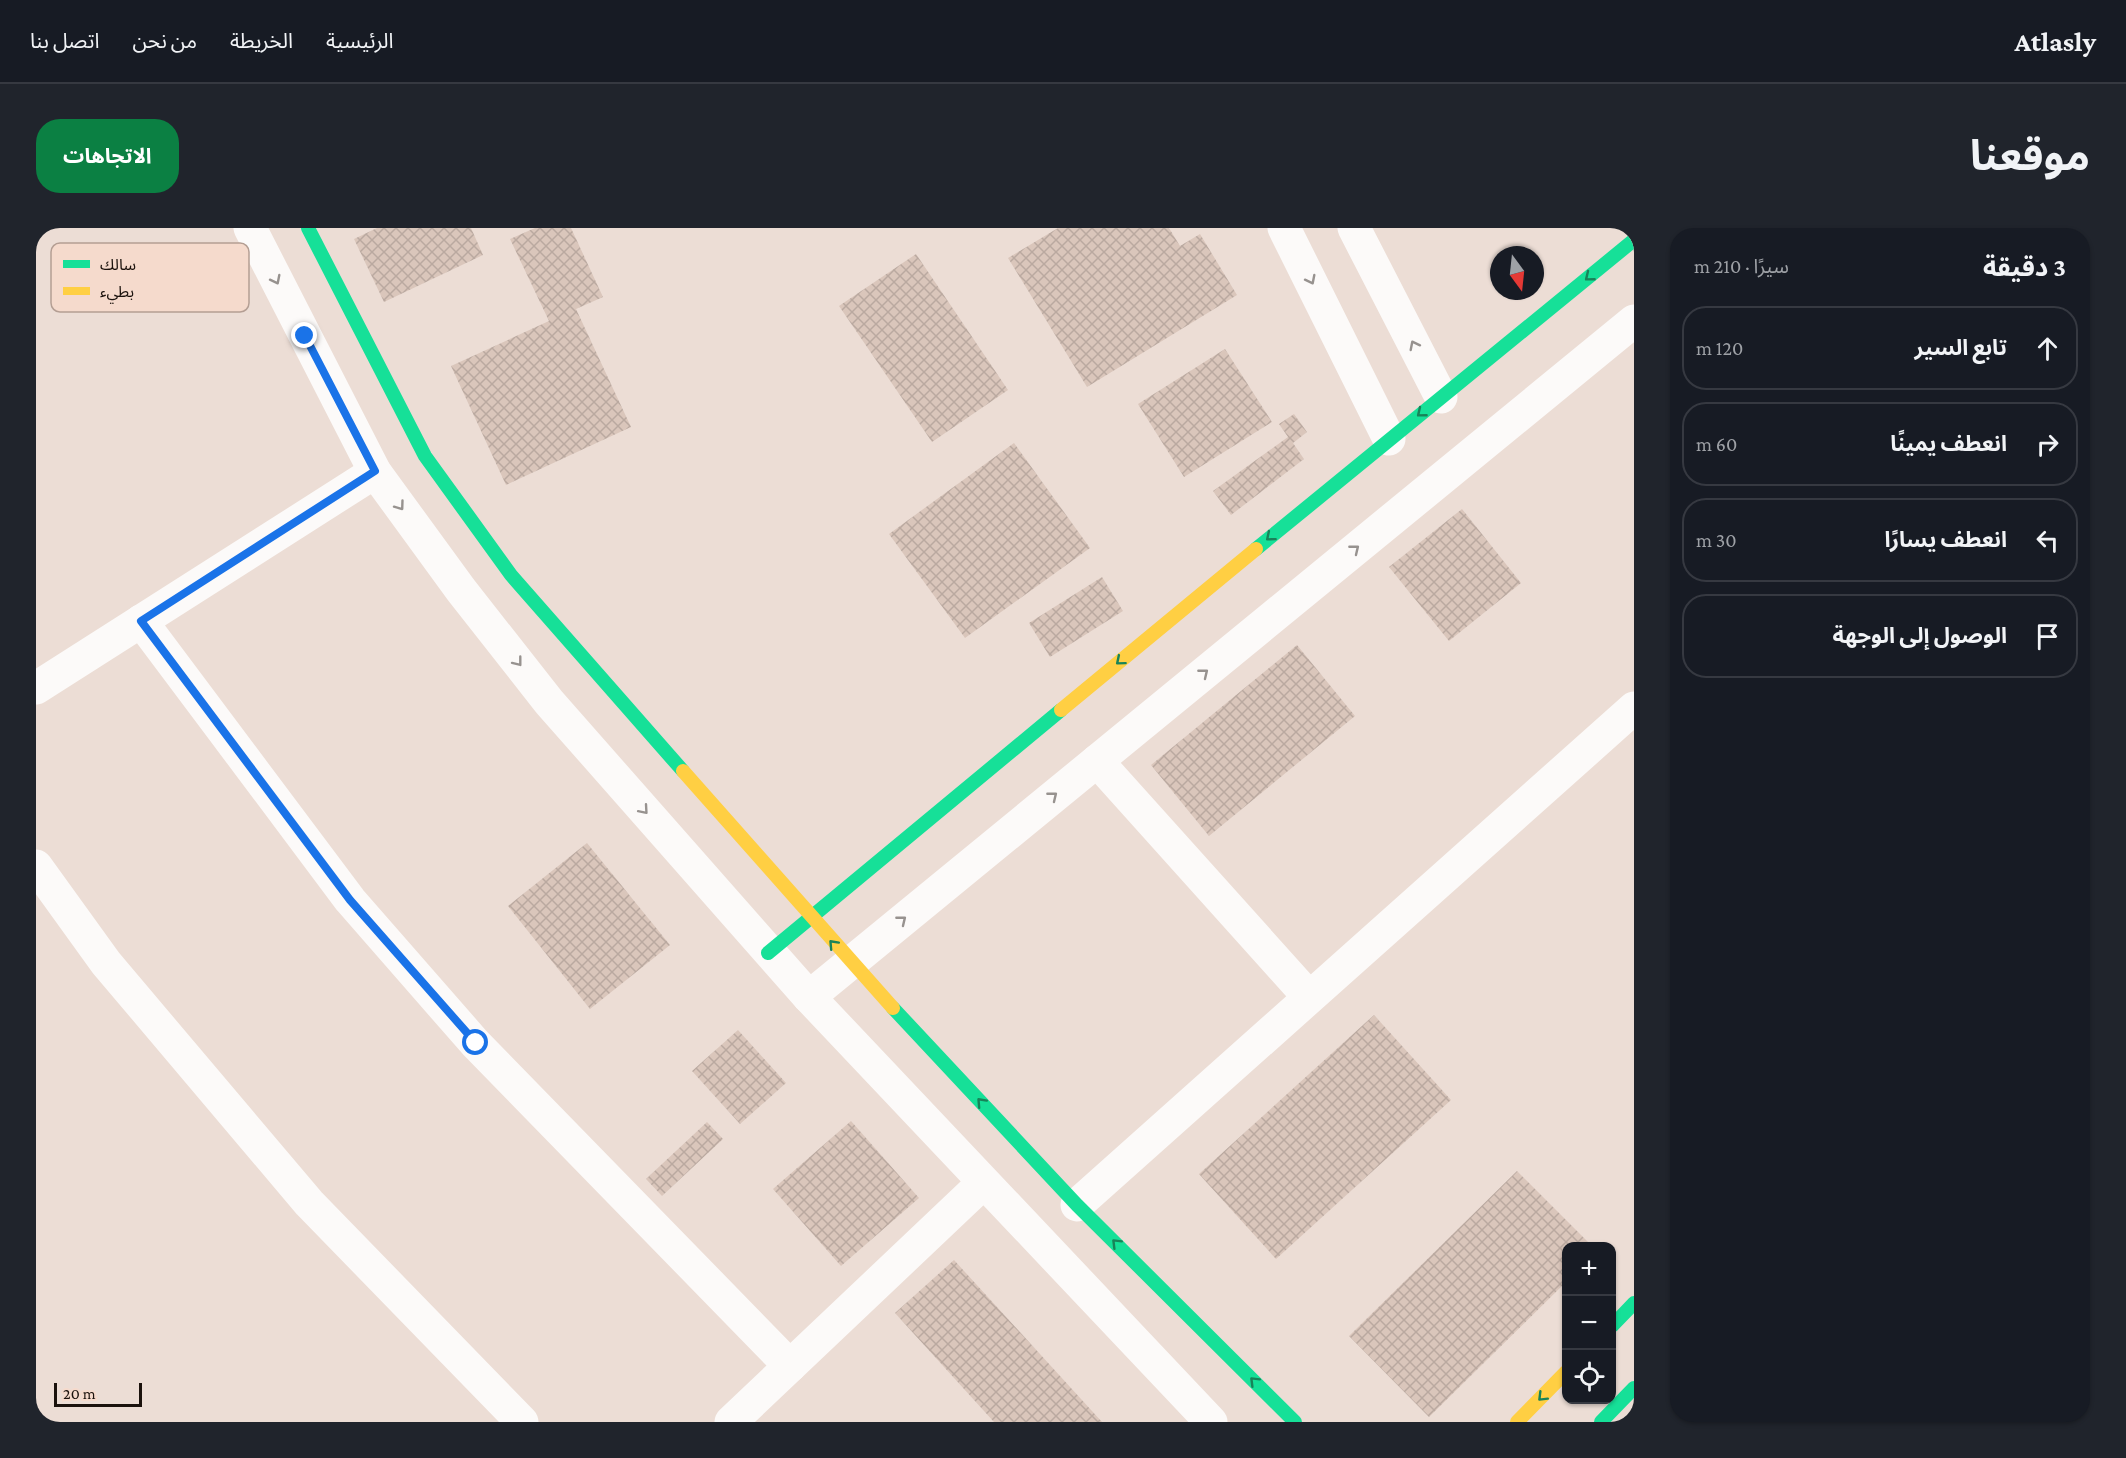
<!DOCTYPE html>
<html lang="ar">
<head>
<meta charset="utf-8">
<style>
	:root { --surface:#171b24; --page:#20242c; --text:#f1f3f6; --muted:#9ea1a6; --line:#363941; --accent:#0b8043 }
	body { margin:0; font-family:"Crimson Pro","Noto Sans Arabic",serif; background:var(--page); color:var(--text); direction:rtl }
	.controls { position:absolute; right:18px; bottom:18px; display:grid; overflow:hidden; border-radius:12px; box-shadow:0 2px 4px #0004 }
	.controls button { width:54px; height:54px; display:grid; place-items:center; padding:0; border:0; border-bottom:2px solid var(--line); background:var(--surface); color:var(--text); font:30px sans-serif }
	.compass { position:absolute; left:1454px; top:18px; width:54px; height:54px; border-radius:50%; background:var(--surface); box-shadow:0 2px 4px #0004; rotate:165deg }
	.scale { position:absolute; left:18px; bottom:15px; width:88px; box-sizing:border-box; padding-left:6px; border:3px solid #1b120d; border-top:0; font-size:16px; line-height:21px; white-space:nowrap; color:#1b120d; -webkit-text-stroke:4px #f5dacc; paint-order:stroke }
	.stop { position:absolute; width:18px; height:18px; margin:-14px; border:4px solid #1a73e8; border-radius:50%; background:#fff }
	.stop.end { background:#1a73e8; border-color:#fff; box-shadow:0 2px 6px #0008 }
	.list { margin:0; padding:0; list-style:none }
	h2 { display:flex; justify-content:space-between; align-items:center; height:78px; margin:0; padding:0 24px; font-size:26px }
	h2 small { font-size:20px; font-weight:400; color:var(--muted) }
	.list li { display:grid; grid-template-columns:39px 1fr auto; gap:18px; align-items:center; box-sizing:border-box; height:84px; margin:0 12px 12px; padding:0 12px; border:2px solid var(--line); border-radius:24px }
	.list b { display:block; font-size:22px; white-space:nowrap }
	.list em { font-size:20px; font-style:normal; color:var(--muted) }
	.icon { flex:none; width:33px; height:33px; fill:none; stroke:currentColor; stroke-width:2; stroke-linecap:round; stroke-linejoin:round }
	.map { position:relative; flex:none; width:1598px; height:1194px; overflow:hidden; direction:ltr; border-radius:24px }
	header { display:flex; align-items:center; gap:36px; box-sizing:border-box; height:84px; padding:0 30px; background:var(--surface); border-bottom:2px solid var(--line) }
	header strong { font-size:28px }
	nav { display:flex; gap:33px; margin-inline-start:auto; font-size:21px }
	.intro { display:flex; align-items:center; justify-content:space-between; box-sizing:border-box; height:144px; padding:0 36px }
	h1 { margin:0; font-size:42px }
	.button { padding:15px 27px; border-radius:24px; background:var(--accent); color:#fff; font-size:21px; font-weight:700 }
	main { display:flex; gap:36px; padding:0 36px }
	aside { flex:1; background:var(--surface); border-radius:24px; box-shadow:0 2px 4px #0004 }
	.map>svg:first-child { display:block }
</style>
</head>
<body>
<header>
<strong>Atlasly</strong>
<nav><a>الرئيسية</a><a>الخريطة</a><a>من نحن</a><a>اتصل بنا</a></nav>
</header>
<div class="intro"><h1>موقعنا</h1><a class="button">الاتجاهات</a></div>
<main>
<aside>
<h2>3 دقيقة<small>سيرًا · 210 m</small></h2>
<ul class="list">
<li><svg class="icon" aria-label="ahead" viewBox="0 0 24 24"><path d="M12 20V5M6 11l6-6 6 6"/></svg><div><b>تابع السير</b></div><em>120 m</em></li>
<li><svg class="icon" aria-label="right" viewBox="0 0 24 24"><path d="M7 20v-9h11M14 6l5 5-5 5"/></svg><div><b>انعطف يمينًا</b></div><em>60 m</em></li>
<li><svg class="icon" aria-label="left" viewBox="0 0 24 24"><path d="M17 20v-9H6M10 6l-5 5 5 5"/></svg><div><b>انعطف يسارًا</b></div><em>30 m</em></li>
<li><svg class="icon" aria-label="arrive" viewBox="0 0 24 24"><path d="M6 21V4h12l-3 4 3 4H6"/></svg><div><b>الوصول إلى الوجهة</b></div></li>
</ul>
</aside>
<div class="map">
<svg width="1598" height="1194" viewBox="0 0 1598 1194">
	<defs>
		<pattern id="building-cross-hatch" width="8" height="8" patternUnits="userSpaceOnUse" patternTransform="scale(1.5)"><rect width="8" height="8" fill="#dac6bb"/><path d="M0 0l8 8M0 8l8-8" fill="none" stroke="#baa9a0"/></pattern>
	</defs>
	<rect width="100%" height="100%" fill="#ecddd5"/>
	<!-- building -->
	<g fill="url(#building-cross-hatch)">
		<path d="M 341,0 L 435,0 L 447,27 L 348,74 L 318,11 Z"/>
		<path d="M 499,0 L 535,0 L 567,69 L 540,81 L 595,199 L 470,257 L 415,138 L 513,93 L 474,11 Z"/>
		<path d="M 1022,0 L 1133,0 L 1144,18 L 1164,6 L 1201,67 L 1051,159 L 972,30 Z"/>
		<path d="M 880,26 L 972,162 L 896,214 L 803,78 Z"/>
		<path d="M 1189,121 L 1236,194 L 1148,249 L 1102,176 Z"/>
		<path d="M 1258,186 L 1271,204 L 1257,215 L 1268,231 L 1195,287 L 1177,263 L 1252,209 L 1243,196 Z"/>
		<path d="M 978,215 L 1054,320 L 929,410 L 853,306 Z"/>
		<path d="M 1426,281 L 1485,355 L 1413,413 L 1353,339 Z"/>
		<path d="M 1066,349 L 1087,383 L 1014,429 L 993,395 Z"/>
		<path d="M 1261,417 L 1319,488 L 1173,608 L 1115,537 Z"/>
		<path d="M 551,615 L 634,717 L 554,781 L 472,678 Z"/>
		<path d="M 1338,787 L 1415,872 L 1240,1031 L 1163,946 Z"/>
		<path d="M 702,802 L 750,855 L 704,896 L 656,843 Z"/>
		<path d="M 815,893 L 883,970 L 805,1038 L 737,961 Z"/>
		<path d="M 671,894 L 687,911 L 626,968 L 610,951 Z"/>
		<path d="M 1481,943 L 1556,1018 L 1530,1018 L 1530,1054 L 1393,1189 L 1313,1108 Z"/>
		<path d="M 918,1032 L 1066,1194 L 958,1194 L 859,1085 Z"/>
	</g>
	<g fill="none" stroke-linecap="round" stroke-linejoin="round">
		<!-- street -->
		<g stroke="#fcfaf9" stroke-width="33">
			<path d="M 214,0 L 339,244 L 425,362 L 513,474 L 773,769 L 1175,1194"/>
			<path d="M 1248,0 L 1353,211"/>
			<path d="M 1318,0 L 1405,169"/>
			<path d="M 105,393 L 314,672 L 439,815 L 754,1138"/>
			<path d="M 0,460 L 339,244"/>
			<path d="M 1061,533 L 1273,769"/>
			<path d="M 0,638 L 70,735 L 273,975 L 486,1194"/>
			<path d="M 773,769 L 1598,93"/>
			<path d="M 1041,977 L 1598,480"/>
			<path d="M 695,1194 L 947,955"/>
		</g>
		<!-- fast -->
		<g stroke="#16e098" stroke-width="14">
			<path d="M 272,0 L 389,228 L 475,347 L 647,543"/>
			<path d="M 1220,321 L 1598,12"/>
			<path d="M 732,725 L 1025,482"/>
			<path d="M 857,780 L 1041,977 L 1259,1194"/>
			<path d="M 1576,1098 L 1598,1075"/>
			<path d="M 1565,1194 L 1598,1160"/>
		</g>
		<!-- slow -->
		<g stroke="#ffcf43" stroke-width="14">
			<path d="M 1025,482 L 1220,321"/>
			<path d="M 647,543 L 857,780"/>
			<path d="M 1481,1194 L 1530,1144"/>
		</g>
	</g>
	<!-- one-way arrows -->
	<defs><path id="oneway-chevron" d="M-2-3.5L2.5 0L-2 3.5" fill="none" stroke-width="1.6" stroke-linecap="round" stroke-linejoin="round" transform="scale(1.5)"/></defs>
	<g stroke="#188359">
		<use href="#oneway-chevron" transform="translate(1553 49) rotate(141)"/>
		<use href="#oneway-chevron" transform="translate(1385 185) rotate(141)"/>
		<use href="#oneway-chevron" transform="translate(1234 309) rotate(140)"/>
		<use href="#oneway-chevron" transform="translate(1084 433) rotate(140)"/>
		<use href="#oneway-chevron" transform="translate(797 716) rotate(-133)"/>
		<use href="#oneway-chevron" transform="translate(945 874) rotate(-133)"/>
		<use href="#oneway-chevron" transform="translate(1080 1015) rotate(-135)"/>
		<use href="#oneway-chevron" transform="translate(1218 1153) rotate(-135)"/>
		<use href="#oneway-chevron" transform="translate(1506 1169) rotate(135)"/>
	</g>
	<g stroke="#97928f">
		<use href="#oneway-chevron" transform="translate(240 52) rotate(63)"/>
		<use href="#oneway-chevron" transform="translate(1275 52) rotate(63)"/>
		<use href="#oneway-chevron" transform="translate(1378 117) rotate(-117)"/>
		<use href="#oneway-chevron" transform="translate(364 278) rotate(54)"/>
		<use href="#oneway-chevron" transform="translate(1319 321) rotate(-39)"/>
		<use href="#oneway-chevron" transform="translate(482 434) rotate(52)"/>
		<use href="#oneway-chevron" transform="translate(1168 445) rotate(-39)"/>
		<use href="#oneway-chevron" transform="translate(1017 568) rotate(-39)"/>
		<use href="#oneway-chevron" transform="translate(608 582) rotate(49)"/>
		<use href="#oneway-chevron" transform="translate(866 692) rotate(-39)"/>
	</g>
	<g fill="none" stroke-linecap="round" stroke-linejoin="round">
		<!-- route -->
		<path stroke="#1a73e8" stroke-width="8" d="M 269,108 L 339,243 L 105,393 L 314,672 L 440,815"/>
	</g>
	<!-- legend -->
	<rect x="15" y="15" width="198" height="69" rx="9" fill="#f5dacc" stroke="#b49e93" stroke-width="1.5"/>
	<rect x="27" y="32" width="27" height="8" fill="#16e098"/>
	<rect x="27" y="59" width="27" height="8" fill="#ffcf43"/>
	<g font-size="16" fill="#1b120d">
		<text x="64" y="42">سالك</text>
		<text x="64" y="69">بطيء</text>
	</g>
</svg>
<div class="controls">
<button>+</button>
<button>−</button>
<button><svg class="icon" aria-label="locate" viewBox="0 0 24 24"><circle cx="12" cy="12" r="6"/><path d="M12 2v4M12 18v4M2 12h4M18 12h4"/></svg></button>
</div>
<svg class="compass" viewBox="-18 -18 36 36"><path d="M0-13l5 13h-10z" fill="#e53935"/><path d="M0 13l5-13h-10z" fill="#9ea1a6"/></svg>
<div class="scale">20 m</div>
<div class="stop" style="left:440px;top:815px"></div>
<div class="stop end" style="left:269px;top:108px"></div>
</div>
</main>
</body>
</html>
